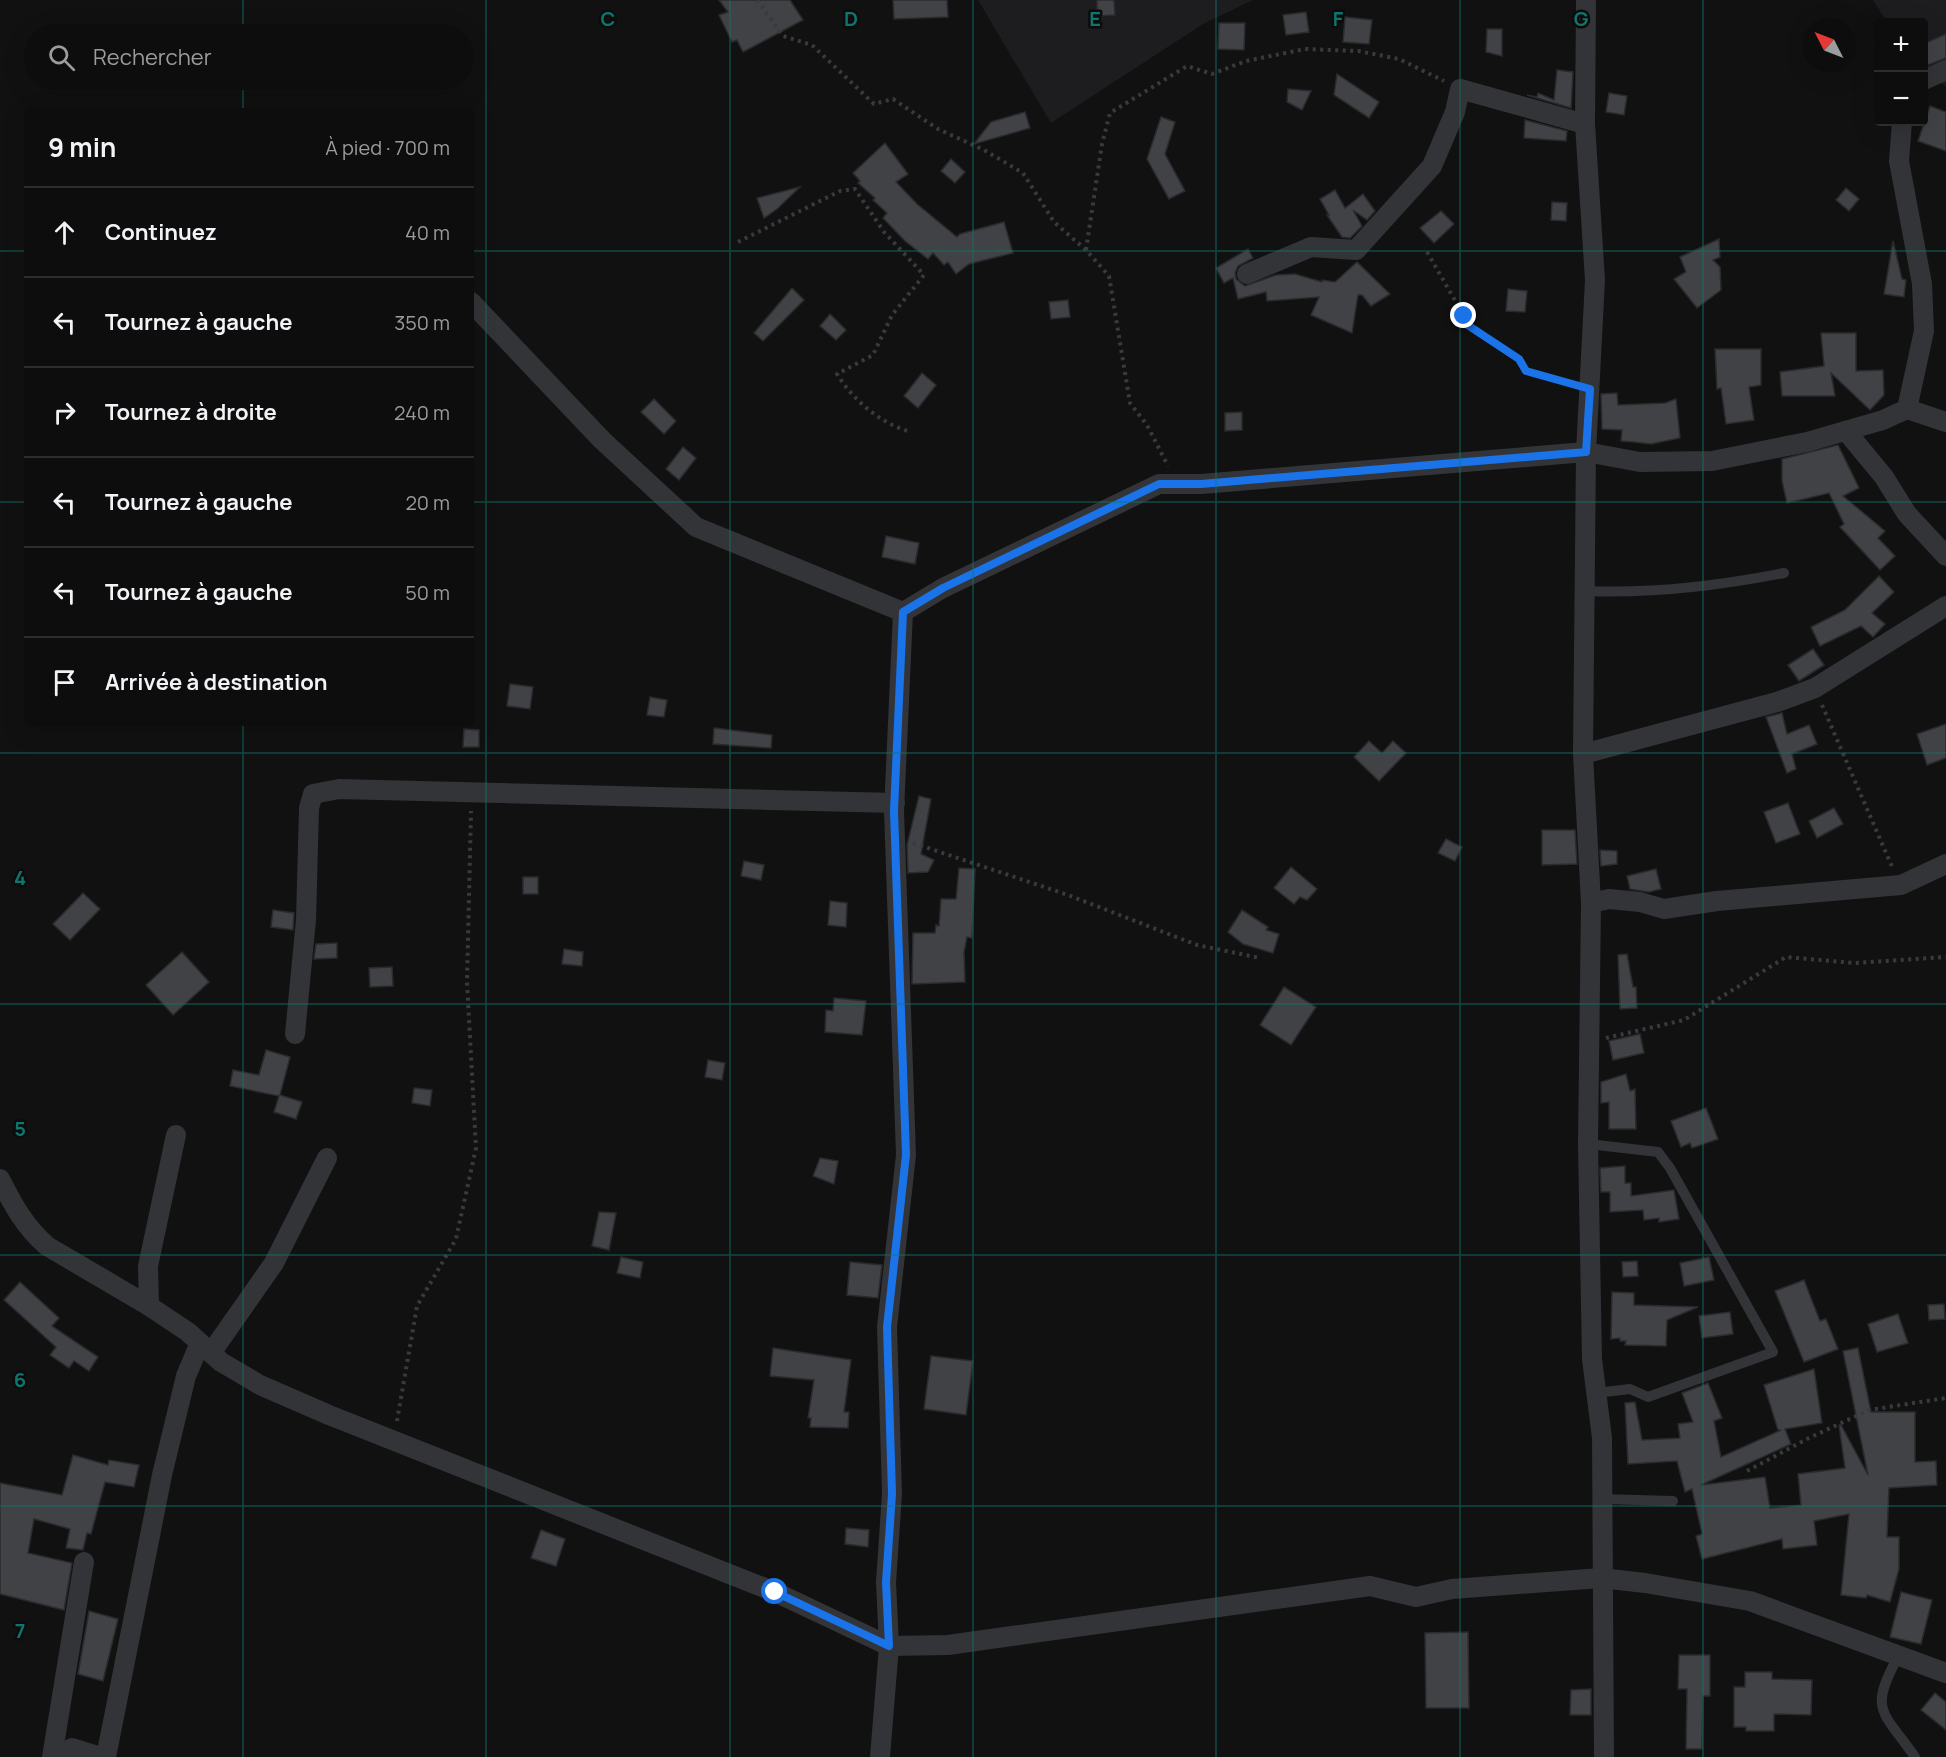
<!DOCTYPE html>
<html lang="fr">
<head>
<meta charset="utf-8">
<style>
	:root { --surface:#0d0d0e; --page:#161617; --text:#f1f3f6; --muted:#9a9c9e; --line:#2d2d2e }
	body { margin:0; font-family:Manrope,sans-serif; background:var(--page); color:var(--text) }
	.controls { position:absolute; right:18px; top:18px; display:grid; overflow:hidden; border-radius:6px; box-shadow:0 6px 24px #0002 }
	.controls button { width:54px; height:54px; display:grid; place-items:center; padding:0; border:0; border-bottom:2px solid var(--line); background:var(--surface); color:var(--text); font:30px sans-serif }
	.compass { position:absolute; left:1802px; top:18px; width:54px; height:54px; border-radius:50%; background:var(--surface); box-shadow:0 6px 24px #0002; rotate:312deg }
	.stop { position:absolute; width:18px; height:18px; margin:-14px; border:4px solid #1a73e8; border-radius:50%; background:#fff }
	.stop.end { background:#1a73e8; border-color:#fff; box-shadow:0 2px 6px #0008 }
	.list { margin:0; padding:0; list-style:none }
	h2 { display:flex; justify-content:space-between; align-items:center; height:78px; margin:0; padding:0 24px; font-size:26px }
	h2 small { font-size:20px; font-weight:400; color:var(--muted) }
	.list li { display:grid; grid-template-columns:39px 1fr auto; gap:18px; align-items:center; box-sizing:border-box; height:90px; padding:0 24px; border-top:2px solid var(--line) }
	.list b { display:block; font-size:22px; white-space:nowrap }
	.list em { font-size:20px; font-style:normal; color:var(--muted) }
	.icon { flex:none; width:33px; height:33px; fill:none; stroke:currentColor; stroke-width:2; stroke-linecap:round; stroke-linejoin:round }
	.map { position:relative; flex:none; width:1946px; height:1757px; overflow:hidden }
	.search { position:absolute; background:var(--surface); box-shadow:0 6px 24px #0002; left:24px; top:24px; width:450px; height:66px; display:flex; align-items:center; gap:15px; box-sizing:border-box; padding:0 21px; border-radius:33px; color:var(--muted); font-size:22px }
	.panel { position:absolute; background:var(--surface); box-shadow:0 6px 24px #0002; left:24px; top:108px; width:450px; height:618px; border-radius:6px }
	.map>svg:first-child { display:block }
</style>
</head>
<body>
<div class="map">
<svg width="1946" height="1757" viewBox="0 0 1946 1757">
	<rect width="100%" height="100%" fill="#111112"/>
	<!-- built -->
	<g fill="#1d1d1f">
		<path d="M 978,0 L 1253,0 L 1203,24 L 1051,123 Z"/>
		<path d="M 1873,0 L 1946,0 L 1946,87 L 1924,66 L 1924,22 L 1887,22 Z"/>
	</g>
	<!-- building -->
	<g fill="#404245" stroke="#2b2b2e" stroke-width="1.5">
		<path d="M 719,0 L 790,0 L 803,20 L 743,52 L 737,40 L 732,42 L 719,15 L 728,12 Z"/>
		<path d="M 893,0 L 947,0 L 948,17 L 894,19 Z"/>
		<path d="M 1097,0 L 1114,0 L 1115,15 L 1097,16 Z"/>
		<path d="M 1306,12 L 1309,32 L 1286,35 L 1283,15 Z"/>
		<path d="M 1345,17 L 1372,20 L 1369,44 L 1343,42 Z"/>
		<path d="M 1219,23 L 1245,23 L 1244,50 L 1218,49 Z"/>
		<path d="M 1487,29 L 1502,29 L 1502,56 L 1486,52 Z"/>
		<path d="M 1946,34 L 1946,58 L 1923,67 L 1923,44 Z"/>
		<path d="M 1557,70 L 1573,72 L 1571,108 L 1527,95 L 1537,97 L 1538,93 L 1554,100 Z"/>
		<path d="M 1337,74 L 1379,102 L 1369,118 L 1334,95 Z"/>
		<path d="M 1288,89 L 1311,91 L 1302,110 L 1287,102 Z"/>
		<path d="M 1609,93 L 1627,96 L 1624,115 L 1606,112 Z"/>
		<path d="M 1930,106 L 1946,112 L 1946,151 L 1918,141 Z"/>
		<path d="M 1025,112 L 1030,128 L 974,144 L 991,122 Z"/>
		<path d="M 1161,117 L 1175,122 L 1165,154 L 1185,191 L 1169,199 L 1147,159 Z"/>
		<path d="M 1525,120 L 1567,131 L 1566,141 L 1524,138 Z"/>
		<path d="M 885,143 L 908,174 L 896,182 L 917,204 L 957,237 L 960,234 L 1004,222 L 1013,253 L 969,264 L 956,274 L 948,262 L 944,265 L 933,253 L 928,259 L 905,241 L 883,218 L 887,213 L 873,200 L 875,198 L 858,183 L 860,181 L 853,173 Z"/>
		<path d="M 951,159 L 965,172 L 955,183 L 941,171 Z"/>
		<path d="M 800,187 L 777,209 L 764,218 L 757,198 Z"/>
		<path d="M 1846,188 L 1859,199 L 1849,211 L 1836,200 Z"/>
		<path d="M 1335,190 L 1345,208 L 1363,194 L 1375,211 L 1367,220 L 1353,210 L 1362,226 L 1350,238 L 1342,237 L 1327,215 L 1329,215 L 1320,199 Z"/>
		<path d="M 1552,202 L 1567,203 L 1566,221 L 1551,220 Z"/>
		<path d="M 1441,211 L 1454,224 L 1434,243 L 1420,228 Z"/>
		<path d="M 1719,239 L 1720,257 L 1713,260 L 1720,267 L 1721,290 L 1697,308 L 1674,279 L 1686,272 L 1680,257 Z"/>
		<path d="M 1893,241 L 1902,279 L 1906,280 L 1904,297 L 1884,294 Z"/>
		<path d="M 1248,249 L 1253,258 L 1238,266 L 1235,273 L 1236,279 L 1245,286 L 1276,275 L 1295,274 L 1322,282 L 1322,280 L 1335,282 L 1357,262 L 1390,294 L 1371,306 L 1362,295 L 1358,295 L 1352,333 L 1311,315 L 1319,297 L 1267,301 L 1266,292 L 1238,299 L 1233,278 L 1224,283 L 1216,268 Z"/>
		<path d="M 792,288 L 804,300 L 763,341 L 754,333 Z"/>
		<path d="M 1508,289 L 1527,291 L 1525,312 L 1506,311 Z"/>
		<path d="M 1068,300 L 1070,317 L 1051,319 L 1049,302 Z"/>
		<path d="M 830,314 L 846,330 L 836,340 L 820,326 Z"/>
		<path d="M 1821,333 L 1856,333 L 1856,371 L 1883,370 L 1884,395 L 1870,410 L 1831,373 L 1835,396 L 1782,396 L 1780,372 L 1824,366 Z"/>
		<path d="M 1715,349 L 1761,349 L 1761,385 L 1749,387 L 1754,420 L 1726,424 L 1721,388 L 1717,389 Z"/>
		<path d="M 922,373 L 936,385 L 918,408 L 904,396 Z"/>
		<path d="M 1617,393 L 1618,405 L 1665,403 L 1676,399 L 1680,438 L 1651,444 L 1634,442 L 1621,441 L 1622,430 L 1602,429 L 1601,394 Z"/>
		<path d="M 654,399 L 676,421 L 664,434 L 641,412 Z"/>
		<path d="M 1242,412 L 1242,430 L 1225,431 L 1225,413 Z"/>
		<path d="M 1838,445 L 1859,488 L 1843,496 L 1885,531 L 1878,538 L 1895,556 L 1880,570 L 1840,527 L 1844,524 L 1829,493 L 1787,503 L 1782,481 L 1782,459 Z"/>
		<path d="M 683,447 L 696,458 L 679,480 L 666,469 Z"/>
		<path d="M 886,536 L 919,543 L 915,564 L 882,557 Z"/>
		<path d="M 1879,576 L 1894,592 L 1872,613 L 1885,624 L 1873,637 L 1861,626 L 1820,646 L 1811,627 L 1845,610 Z"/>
		<path d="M 1813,649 L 1824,665 L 1799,681 L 1788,665 Z"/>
		<path d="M 510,684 L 533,687 L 530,709 L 507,706 Z"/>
		<path d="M 650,697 L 667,700 L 664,717 L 647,715 Z"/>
		<path d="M 1782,713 L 1787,734 L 1809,725 L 1817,744 L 1792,754 L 1796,769 L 1787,773 L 1766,717 Z"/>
		<path d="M 1946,724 L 1946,758 L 1927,765 L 1917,734 Z"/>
		<path d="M 714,728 L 772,735 L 771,748 L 713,744 Z"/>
		<path d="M 464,729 L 479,730 L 479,747 L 463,747 Z"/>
		<path d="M 1369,741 L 1382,753 L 1393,741 L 1406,753 L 1379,781 L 1354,757 Z"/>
		<path d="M 919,796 L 931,799 L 921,854 L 934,860 L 928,872 L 908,873 L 907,845 Z"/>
		<path d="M 1788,803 L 1800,834 L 1776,843 L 1764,812 Z"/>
		<path d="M 1834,808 L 1843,824 L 1817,838 L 1809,821 Z"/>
		<path d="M 1542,830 L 1575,830 L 1577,864 L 1542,865 Z"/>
		<path d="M 1446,839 L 1462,847 L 1455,861 L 1438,853 Z"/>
		<path d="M 1600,850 L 1617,851 L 1617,864 L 1601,866 Z"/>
		<path d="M 744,861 L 764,865 L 761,880 L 741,876 Z"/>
		<path d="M 1291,867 L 1317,889 L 1307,900 L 1300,897 L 1294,904 L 1274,888 Z"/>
		<path d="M 959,868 L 975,869 L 972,938 L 967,937 L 964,952 L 965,982 L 912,984 L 913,933 L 935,933 L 936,925 L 939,926 L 941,899 L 956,899 Z"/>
		<path d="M 1656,869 L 1661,889 L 1649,892 L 1630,889 L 1627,876 Z"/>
		<rect x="523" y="877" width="15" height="17"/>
		<path d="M 83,893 L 100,909 L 70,940 L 53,924 Z"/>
		<path d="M 830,901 L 847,903 L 846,927 L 828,925 Z"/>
		<path d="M 273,910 L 294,913 L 293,930 L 271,927 Z"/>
		<path d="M 1242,910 L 1268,927 L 1266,930 L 1279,934 L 1273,953 L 1243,944 L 1228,932 Z"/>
		<path d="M 337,943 L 337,958 L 314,959 L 316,944 Z"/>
		<path d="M 564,949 L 583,952 L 582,966 L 562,964 Z"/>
		<path d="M 182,952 L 209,982 L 173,1015 L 146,985 Z"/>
		<path d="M 1627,954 L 1633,987 L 1636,987 L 1637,1008 L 1620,1009 L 1618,955 Z"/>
		<path d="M 392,967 L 393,986 L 370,987 L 369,968 Z"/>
		<path d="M 1284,987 L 1316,1007 L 1291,1045 L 1260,1025 Z"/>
		<path d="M 834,998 L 866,1001 L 862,1035 L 825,1032 L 826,1010 L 833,1011 Z"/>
		<path d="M 1640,1034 L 1644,1053 L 1613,1060 L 1609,1041 Z"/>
		<path d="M 266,1050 L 290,1057 L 280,1095 L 302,1102 L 296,1119 L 274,1112 L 279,1096 L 230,1086 L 233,1070 L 259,1075 Z"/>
		<path d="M 708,1060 L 725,1063 L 722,1080 L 705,1077 Z"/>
		<path d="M 1626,1074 L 1630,1091 L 1635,1089 L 1636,1129 L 1609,1129 L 1609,1102 L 1601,1103 L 1601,1082 Z"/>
		<path d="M 414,1088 L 432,1090 L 430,1106 L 412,1103 Z"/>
		<path d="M 1706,1108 L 1718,1139 L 1692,1148 L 1690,1143 L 1681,1147 L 1671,1121 Z"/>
		<path d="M 820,1158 L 838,1161 L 834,1184 L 813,1176 Z"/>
		<path d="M 1625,1166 L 1625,1183 L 1631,1183 L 1631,1196 L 1674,1190 L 1679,1219 L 1659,1222 L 1659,1218 L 1644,1220 L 1643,1210 L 1610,1212 L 1610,1192 L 1601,1192 L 1600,1168 Z"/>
		<path d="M 599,1212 L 616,1213 L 609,1250 L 592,1246 Z"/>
		<path d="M 621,1257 L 643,1262 L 640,1278 L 617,1273 Z"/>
		<path d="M 1709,1257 L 1714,1280 L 1684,1286 L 1680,1263 Z"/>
		<path d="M 1637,1261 L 1638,1276 L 1623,1277 L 1622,1262 Z"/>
		<path d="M 850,1262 L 882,1265 L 878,1298 L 847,1295 Z"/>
		<path d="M 1804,1280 L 1820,1321 L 1826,1319 L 1838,1349 L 1804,1362 L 1775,1291 Z"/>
		<path d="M 20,1282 L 59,1318 L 52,1326 L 98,1357 L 89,1371 L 74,1361 L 69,1368 L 50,1355 L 56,1347 L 4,1300 Z"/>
		<path d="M 1612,1292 L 1634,1293 L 1634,1305 L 1698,1307 L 1667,1320 L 1666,1346 L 1625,1345 L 1626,1341 L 1620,1341 L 1620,1338 L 1611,1339 Z"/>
		<path d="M 1944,1304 L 1945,1319 L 1929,1320 L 1928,1305 Z"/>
		<path d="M 1730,1312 L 1733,1334 L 1702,1338 L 1699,1316 Z"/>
		<path d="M 1898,1314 L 1908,1343 L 1877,1352 L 1868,1324 Z"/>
		<path d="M 773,1348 L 851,1360 L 844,1412 L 849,1412 L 848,1428 L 810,1427 L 811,1418 L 808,1418 L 814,1380 L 770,1376 Z"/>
		<path d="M 1858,1348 L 1871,1412 L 1915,1412 L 1915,1462 L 1936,1461 L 1937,1485 L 1889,1488 L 1887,1537 L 1899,1537 L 1899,1569 L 1890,1602 L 1867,1595 L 1866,1598 L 1841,1595 L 1849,1514 L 1814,1521 L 1817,1545 L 1783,1549 L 1782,1539 L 1702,1559 L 1696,1536 L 1702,1534 L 1692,1489 L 1685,1492 L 1677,1461 L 1628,1464 L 1625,1403 L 1635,1402 L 1642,1440 L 1680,1438 L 1678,1424 L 1693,1422 L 1682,1393 L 1708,1383 L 1722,1418 L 1714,1421 L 1721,1457 L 1781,1430 L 1778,1430 L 1764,1385 L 1814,1369 L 1822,1423 L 1785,1429 L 1791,1444 L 1701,1485 L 1765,1477 L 1770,1508 L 1801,1505 L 1798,1474 L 1845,1468 L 1839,1425 L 1841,1425 L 1868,1475 L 1843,1351 Z"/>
		<path d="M 931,1356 L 973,1361 L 966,1415 L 924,1409 Z"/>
		<path d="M 73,1455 L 108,1465 L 109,1460 L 139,1465 L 134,1487 L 105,1482 L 91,1534 L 87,1533 L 83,1550 L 66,1548 L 70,1529 L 34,1519 L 28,1553 L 72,1563 L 64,1610 L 0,1594 L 0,1483 L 62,1495 Z"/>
		<path d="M 846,1528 L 869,1530 L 868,1547 L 845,1544 Z"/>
		<path d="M 541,1530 L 565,1539 L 556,1566 L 531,1558 Z"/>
		<path d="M 1901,1592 L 1932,1600 L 1921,1644 L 1890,1637 Z"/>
		<path d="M 89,1611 L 118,1619 L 103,1681 L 78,1674 Z"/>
		<path d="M 1468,1632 L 1469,1708 L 1426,1708 L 1425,1633 Z"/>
		<path d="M 1679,1655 L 1710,1655 L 1710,1696 L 1703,1696 L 1702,1749 L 1686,1749 L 1687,1689 L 1678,1689 Z"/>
		<path d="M 1745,1672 L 1772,1672 L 1772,1679 L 1812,1680 L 1811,1715 L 1774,1714 L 1774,1731 L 1746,1731 L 1746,1727 L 1734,1727 L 1734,1687 L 1745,1687 Z"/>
		<path d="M 1591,1689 L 1591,1715 L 1570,1715 L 1571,1690 Z"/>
		<path d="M 1935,1693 L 1946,1702 L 1946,1730 L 1921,1710 Z"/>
	</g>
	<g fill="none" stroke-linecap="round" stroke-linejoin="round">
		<!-- path -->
		<g stroke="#383b3e" stroke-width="4" stroke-dasharray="3 4.5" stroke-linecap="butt">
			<path d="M 757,0 L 783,36 L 812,45 L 874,104 L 893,99 L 938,129 L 984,150 L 1023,173 L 1054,222 L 1086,250 L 1109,276 L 1130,403 L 1147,425 L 1168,466"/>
			<path d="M 738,242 L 840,191 L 855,189 L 884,232 L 924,275 L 892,315 L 873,355 L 837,374 C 852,399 880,423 908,431"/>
			<path d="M 1086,250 L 1102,144 L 1110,113 L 1187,66 L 1212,74 L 1246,61 L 1305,49 L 1358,51 L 1399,59 L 1444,81"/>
			<path d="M 1427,252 L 1464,316 L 1466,324 L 1519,359 L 1526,371 L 1573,385"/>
			<path d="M 1822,705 L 1893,869"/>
			<path d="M 913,843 L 1068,895 L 1197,945 L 1260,958"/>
			<path d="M 1606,1038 L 1684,1020 L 1786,957 L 1854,963 L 1946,957"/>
			<path d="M 397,1421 L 417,1306 L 456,1239 L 476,1148 L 467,982 L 471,811"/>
			<path d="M 1747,1471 L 1807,1439 L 1869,1410 L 1946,1398"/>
		</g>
		<!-- service -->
		<g stroke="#323437" stroke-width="10">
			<path d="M 1585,591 C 1653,594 1718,586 1784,573"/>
			<path d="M 1588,1144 L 1658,1152 L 1670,1168 L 1773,1352 L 1648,1397 L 1630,1389 L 1596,1393"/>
			<path d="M 1602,1499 L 1673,1501"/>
			<path d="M 1898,1657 C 1868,1711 1883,1711 1915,1757"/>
		</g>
		<!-- minor -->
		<g stroke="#323437" stroke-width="20">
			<path d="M 1586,0 L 1585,124 L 1595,280 L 1586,452 L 1583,754 L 1591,903 L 1588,1144 L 1592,1359 L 1602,1438 L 1604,1757"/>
			<path d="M 1924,80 L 1946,70"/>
			<path d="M 1902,122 L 1899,161 L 1922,284 L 1924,331 L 1907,409 L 1946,422"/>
			<path d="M 1247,274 L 1311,247 L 1356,250 L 1432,166 L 1455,112 L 1460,89 L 1585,124"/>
			<path d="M 471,302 L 602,440 L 696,527 L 903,612 L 894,811 L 906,1155 L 887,1327 L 892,1494 L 886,1582 L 889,1646 L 880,1757"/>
			<path d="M 1846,431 L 1884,477 L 1907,514 L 1946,556"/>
			<path d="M 903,612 L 943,588 L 1159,484 L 1201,484 L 1586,452 L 1640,462 L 1712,461 L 1807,442 L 1883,420 L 1907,409"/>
			<path d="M 1583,754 L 1777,702 L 1815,688 L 1946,606"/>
			<path d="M 1591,903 L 1609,899 L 1640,902 L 1664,909 L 1717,901 L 1901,885 L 1946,864"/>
			<path d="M 295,1034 L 306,920 L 309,808 L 313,794 L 339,789 L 895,803"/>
			<path d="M 0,1179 C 13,1205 25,1227 47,1246 L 149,1306 L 188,1332 L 221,1362 L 260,1385 L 329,1415 L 775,1592 L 889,1646 L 948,1645 L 1370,1586 L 1416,1597 L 1452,1589 L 1601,1578 L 1645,1583 L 1750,1601 L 1946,1673"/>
			<path d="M 149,1306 L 148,1266 L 176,1135"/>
			<path d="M 211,1353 L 274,1263 L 327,1158"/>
			<path d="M 52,1757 L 84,1562"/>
			<path d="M 59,1757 L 72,1748 L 101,1757"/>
			<path d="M 106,1757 L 162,1475 L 186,1376 L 200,1343"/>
		</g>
	</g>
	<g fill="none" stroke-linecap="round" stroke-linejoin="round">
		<!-- route -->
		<path stroke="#1a73e8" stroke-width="8" d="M 775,1592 L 889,1646 L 886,1582 L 892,1494 L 887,1327 L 906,1155 L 894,811 L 903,612 L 943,588 L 1159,484 L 1201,484 L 1586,452 L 1590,389 L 1526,371 L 1519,359 L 1466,324 L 1464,316"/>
	</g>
	<!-- grid -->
	<path fill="none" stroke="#0f766e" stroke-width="1.5" stroke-opacity="0.55" d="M 243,0 L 243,34M 486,0 L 486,1757M 730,0 L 730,1757M 973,0 L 973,1757M 1216,0 L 1216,1757M 1460,0 L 1460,1757M 1703,0 L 1703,1757M 243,80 L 243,111M 0,251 L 27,251M 471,251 L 1946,251M 0,502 L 27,502M 471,502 L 1946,502M 243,723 L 243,1757M 0,753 L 1946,753M 0,1004 L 1946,1004M 0,1255 L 1946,1255M 0,1506 L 1946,1506"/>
	<g font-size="20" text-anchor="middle" font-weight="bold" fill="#0f766e" stroke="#0c0c0d" stroke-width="5" stroke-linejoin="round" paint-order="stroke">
		<text x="608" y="26">C</text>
		<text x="851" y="26">D</text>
		<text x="1095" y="26">E</text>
		<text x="1338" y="26">F</text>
		<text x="1581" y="26">G</text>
		<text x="20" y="885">4</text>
		<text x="20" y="1136">5</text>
		<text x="20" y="1387">6</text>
		<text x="20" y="1638">7</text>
	</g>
</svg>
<div class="controls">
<button>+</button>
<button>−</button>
</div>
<svg class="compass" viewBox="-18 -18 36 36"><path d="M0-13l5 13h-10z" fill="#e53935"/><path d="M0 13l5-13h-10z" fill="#9a9c9e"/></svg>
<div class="stop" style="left:775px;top:1592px"></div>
<div class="stop end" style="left:1464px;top:316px"></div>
<div class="search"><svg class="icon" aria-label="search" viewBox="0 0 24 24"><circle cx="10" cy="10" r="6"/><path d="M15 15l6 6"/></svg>Rechercher</div>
<section class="panel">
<h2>9 min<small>À pied · 700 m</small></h2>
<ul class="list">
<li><svg class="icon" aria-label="ahead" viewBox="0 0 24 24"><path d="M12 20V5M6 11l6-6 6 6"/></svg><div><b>Continuez</b></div><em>40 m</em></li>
<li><svg class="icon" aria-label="left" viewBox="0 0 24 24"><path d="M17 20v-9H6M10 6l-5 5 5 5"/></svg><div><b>Tournez à gauche</b></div><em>350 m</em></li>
<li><svg class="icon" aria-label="right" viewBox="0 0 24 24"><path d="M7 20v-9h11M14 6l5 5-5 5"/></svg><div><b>Tournez à droite</b></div><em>240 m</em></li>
<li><svg class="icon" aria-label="left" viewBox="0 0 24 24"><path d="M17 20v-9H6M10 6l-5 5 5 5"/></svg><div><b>Tournez à gauche</b></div><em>20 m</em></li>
<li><svg class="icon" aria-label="left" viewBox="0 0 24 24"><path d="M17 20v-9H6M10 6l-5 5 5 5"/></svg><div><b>Tournez à gauche</b></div><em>50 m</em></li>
<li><svg class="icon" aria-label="arrive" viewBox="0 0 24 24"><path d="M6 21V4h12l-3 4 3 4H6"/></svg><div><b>Arrivée à destination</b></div></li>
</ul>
</section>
</div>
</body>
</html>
